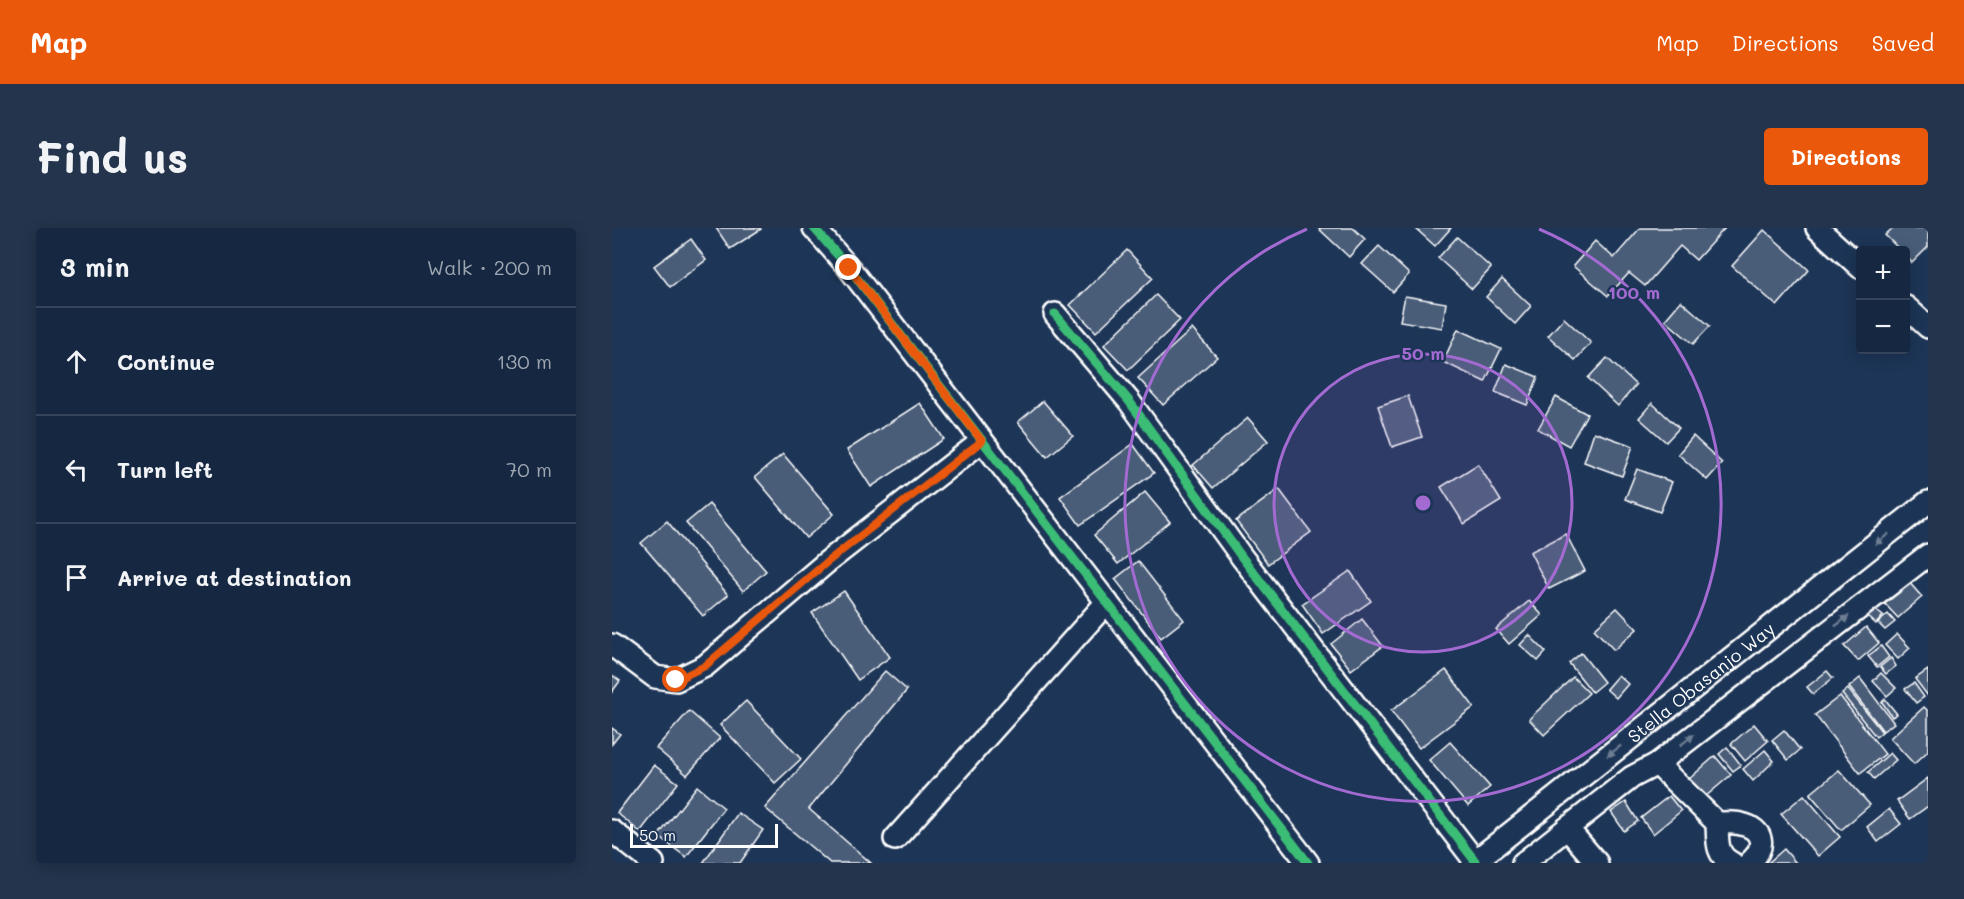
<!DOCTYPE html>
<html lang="en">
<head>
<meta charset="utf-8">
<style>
	:root { --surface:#162841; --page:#23344c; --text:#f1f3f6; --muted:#9ea6b1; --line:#35445a; --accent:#ea580c }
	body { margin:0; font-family:Mali,sans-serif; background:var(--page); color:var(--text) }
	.controls { position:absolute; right:18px; top:18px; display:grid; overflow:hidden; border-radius:6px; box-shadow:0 3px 15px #0003 }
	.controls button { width:54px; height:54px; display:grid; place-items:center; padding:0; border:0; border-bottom:2px solid var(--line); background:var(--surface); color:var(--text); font:30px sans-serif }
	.scale { position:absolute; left:18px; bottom:15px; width:148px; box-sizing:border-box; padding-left:6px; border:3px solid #fff; border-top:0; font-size:16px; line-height:21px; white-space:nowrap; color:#fff; -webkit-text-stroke:4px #1d3557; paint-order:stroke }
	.stop { position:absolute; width:18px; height:18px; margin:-14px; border:4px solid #ea580c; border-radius:50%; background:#fff }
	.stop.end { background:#ea580c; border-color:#fff; box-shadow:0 2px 6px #0008 }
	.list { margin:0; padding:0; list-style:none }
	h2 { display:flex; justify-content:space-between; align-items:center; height:78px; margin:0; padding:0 24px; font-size:26px }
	h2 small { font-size:20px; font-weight:400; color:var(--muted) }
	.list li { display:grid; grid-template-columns:39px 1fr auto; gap:18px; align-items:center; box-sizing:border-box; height:108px; padding:0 24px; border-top:2px solid var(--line) }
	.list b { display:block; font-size:22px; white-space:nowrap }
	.list em { font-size:20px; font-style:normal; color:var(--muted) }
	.icon { flex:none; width:33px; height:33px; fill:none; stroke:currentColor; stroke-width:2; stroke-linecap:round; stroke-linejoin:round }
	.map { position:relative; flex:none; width:1316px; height:635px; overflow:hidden; border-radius:6px }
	header { display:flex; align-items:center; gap:36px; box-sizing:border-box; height:84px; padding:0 30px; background:var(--accent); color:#fff }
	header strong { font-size:28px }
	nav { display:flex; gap:33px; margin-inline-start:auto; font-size:21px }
	.intro { display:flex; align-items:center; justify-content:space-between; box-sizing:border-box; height:144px; padding:0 36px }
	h1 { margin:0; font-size:42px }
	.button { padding:15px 27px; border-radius:6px; background:var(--accent); color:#fff; font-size:21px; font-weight:700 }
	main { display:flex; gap:36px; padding:0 36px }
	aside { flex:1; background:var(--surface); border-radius:6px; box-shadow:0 3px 15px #0003 }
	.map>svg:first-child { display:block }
</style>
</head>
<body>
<header>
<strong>Map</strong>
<nav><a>Map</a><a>Directions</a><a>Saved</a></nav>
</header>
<div class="intro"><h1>Find us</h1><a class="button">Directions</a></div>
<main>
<aside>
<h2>3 min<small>Walk · 200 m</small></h2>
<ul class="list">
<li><svg class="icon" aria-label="ahead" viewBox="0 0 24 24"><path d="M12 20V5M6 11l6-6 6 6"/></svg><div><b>Continue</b></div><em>130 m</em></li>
<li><svg class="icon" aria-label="left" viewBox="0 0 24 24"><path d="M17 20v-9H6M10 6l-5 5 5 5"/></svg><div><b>Turn left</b></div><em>70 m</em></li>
<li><svg class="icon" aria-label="arrive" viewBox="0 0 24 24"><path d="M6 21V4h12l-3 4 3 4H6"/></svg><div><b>Arrive at destination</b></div></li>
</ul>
</aside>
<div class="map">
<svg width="1316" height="635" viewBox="0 0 1316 635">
	<rect width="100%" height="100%" fill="#1d3557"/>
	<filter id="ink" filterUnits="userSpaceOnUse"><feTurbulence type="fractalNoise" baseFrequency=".0167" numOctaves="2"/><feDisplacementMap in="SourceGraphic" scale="12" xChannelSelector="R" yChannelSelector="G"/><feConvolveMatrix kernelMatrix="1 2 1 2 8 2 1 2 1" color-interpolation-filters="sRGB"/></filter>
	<g filter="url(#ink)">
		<!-- building -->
		<g fill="#4a5d79" stroke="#fff" stroke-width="1.5">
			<path d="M 104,0 L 148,0 L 149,1 L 118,21 Z"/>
			<path d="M 706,0 L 741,0 L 753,11 L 737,29 Z"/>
			<path d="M 803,0 L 839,0 L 823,18 Z"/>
			<path d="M 1028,0 L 1113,0 L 1084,32 L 1068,18 L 1033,58 L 1017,45 L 996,68 L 961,38 L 983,13 L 1002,30 Z"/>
			<path d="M 1281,0 L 1316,0 L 1316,19 L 1300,35 L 1294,28 L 1294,22 L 1288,22 L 1273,7 Z"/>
			<path d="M 1152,2 L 1197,42 L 1165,78 L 1120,38 Z"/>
			<path d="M 845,9 L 879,40 L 860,61 L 826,30 Z"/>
			<path d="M 79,11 L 94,32 L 58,59 L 42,38 Z"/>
			<path d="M 767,18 L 797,46 L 781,64 L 750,36 Z"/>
			<path d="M 515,22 L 541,50 L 484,104 L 458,77 Z"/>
			<path d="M 890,51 L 919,78 L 903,96 L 874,69 Z"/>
			<path d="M 544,67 L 568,92 L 516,142 L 492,117 Z"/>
			<path d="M 793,68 L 834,75 L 830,100 L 788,93 Z"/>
			<path d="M 1069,73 L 1098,98 L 1081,116 L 1053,92 Z"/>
			<path d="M 952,90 L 979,115 L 963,132 L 936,108 Z"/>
			<path d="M 580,101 L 605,129 L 551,177 L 526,150 Z"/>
			<path d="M 846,101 L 889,121 L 873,154 L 831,134 Z"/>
			<path d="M 995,130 L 1024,157 L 1006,178 L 976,150 Z"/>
			<path d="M 894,136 L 926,149 L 915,177 L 883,164 Z"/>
			<path d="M 796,168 L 810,209 L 780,219 L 766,178 Z"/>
			<path d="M 944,169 L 975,186 L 957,218 L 926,201 Z"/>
			<path d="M 431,173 L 461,208 L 435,229 L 406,194 Z"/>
			<path d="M 308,175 L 332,211 L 259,259 L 235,222 Z"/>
			<path d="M 1040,175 L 1067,200 L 1054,214 L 1027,190 Z"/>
			<path d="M 636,190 L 656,213 L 601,260 L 581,237 Z"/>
			<path d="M 982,204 L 1021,218 L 1010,248 L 972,234 Z"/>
			<path d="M 1081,208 L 1110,235 L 1095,252 L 1066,226 Z"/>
			<path d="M 521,216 L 542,245 L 468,297 L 448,269 Z"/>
			<path d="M 171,226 L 222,286 L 194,310 L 143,249 Z"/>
			<path d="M 866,236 L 889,273 L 852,296 L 829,259 Z"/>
			<path d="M 1025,241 L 1060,254 L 1048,284 L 1013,271 Z"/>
			<path d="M 667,261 L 699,304 L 656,336 L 624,293 Z"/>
			<path d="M 533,264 L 558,294 L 506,336 L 482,307 Z"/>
			<path d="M 97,276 L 154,343 L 131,363 L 74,295 Z"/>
			<path d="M 55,293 L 116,367 L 91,388 L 29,315 Z"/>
			<path d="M 954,306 L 973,343 L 937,361 L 918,324 Z"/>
			<path d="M 526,333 L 572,392 L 549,410 L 503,351 Z"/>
			<path d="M 738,343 L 759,373 L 711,406 L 690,376 Z"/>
			<path d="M 1296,353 L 1310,369 L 1286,390 L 1271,374 Z"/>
			<path d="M 232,363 L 278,429 L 246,452 L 200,385 Z"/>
			<path d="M 917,373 L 930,387 L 897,416 L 884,401 Z"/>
			<path d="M 1260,379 L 1271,388 L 1264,396 L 1253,386 Z"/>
			<path d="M 1005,380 L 1025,401 L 1002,422 L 982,401 Z"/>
			<path d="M 1276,386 L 1283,394 L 1273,402 L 1266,395 Z"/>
			<path d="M 750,391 L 771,418 L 739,442 L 719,416 Z"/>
			<path d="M 1254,399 L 1267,415 L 1246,433 L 1232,418 Z"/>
			<path d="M 1285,406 L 1298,420 L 1286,431 L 1273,417 Z"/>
			<path d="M 917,407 L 934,424 L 926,433 L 908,417 Z"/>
			<path d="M 1269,418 L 1277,429 L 1265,439 L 1256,428 Z"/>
			<path d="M 969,425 L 992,454 L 980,464 L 957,435 Z"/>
			<path d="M 1279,430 L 1284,438 L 1274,446 L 1268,439 Z"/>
			<path d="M 834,442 L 862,479 L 807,520 L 779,483 Z"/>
			<path d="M 1316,442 L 1316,468 L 1303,451 Z"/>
			<path d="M 273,443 L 295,462 L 197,581 L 259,635 L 218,635 L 153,580 Z"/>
			<path d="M 1215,443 L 1221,450 L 1201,466 L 1195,459 Z"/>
			<path d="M 1269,445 L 1284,460 L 1275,468 L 1261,453 Z"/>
			<path d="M 0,447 L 8,453 L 0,464 Z"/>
			<path d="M 1006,447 L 1016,456 L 1004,470 L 994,461 Z"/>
			<path d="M 961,449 L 977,465 L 932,507 L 917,491 Z"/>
			<path d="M 1248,450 L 1282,495 L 1271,503 L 1237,459 Z"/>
			<path d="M 1302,455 L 1312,469 L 1304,475 L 1293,461 Z"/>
			<path d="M 1236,461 L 1270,504 L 1264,509 L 1230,466 Z"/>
			<path d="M 1228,468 L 1273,526 L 1248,545 L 1203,487 Z"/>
			<path d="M 1273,471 L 1285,486 L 1280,489 L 1270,474 Z"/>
			<path d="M 134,473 L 189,531 L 163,555 L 108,497 Z"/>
			<path d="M 1312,479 L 1316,483 L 1316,523 L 1302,536 L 1278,510 Z"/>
			<path d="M 77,483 L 108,510 L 75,547 L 44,520 Z"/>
			<path d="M 1142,496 L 1156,513 L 1133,533 L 1119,516 Z"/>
			<path d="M 0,500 L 8,506 L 0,516 Z"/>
			<path d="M 1172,502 L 1188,522 L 1176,532 L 1160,512 Z"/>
			<path d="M 838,514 L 878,559 L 856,578 L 817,532 Z"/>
			<path d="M 1115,519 L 1129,537 L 1121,543 L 1107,526 Z"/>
			<path d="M 1153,522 L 1162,533 L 1141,553 L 1131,541 Z"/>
			<path d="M 1278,525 L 1284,532 L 1262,551 L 1256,544 Z"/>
			<path d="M 1103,528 L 1119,547 L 1093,569 L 1077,551 Z"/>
			<path d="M 42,537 L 66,555 L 28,604 L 5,585 Z"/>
			<path d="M 1227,542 L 1258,577 L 1229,602 L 1198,566 Z"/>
			<path d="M 1316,550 L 1316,578 L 1298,591 L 1285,573 Z"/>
			<path d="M 85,558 L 112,580 L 74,629 L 46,608 Z"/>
			<path d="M 1192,567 L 1228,609 L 1206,628 L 1169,586 Z"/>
			<path d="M 1057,568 L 1069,583 L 1041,606 L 1029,590 Z"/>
			<path d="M 1014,574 L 1026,593 L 1012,603 L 999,584 Z"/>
			<path d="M 1277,581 L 1289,596 L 1266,614 L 1255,599 Z"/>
			<path d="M 126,585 L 151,602 L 128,635 L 91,635 Z"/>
			<path d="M 1172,621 L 1184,635 L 1156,635 Z"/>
		</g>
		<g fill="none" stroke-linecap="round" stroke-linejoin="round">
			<defs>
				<g id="minor">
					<path d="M 202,0 L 237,40 L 696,635"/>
					<path d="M 1205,0 L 1248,39"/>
					<path d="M 1294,79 L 1316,99"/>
					<path d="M 443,86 L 517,173 L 629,328 L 863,633"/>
					<path d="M 0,417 L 43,449 L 64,452 L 93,438 L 215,334 L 370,213"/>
					<path d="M 1045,536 L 1105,595 C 1106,611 1103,627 1120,635"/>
					<path d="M 1105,595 C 1113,595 1122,594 1129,596 C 1153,601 1154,621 1137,635"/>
					<path d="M 955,600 L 985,635"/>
					<path d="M 0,603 L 41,635"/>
					<path d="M 283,611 L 495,374"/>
					<path id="s1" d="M 861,635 L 1316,274"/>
					<path d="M 911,635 L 1020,549 L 1045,536 L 1316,327"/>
				</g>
			</defs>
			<!-- minor casing -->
			<use href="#minor" stroke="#fff" stroke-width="26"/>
			<!-- minor -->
			<use href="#minor" stroke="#1d3557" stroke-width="21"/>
			<defs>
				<g id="cycleway">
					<path d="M 202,0 L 237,40 L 696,635"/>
					<path d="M 443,86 L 517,173 L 629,328 L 863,633"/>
				</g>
			</defs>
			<!-- cycleway casing -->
			<use href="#cycleway" stroke="#1d3557" stroke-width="13"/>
			<!-- cycleway -->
			<use href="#cycleway" stroke="#3abd76" stroke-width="9"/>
		</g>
		<!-- one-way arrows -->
		<defs><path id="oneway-solid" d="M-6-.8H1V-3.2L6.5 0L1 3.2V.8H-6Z" transform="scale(1.5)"/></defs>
		<g fill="#6c7c92">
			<use href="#oneway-solid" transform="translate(1270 311) rotate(142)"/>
			<use href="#oneway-solid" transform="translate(1230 393) rotate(-38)"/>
			<use href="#oneway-solid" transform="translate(1075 512) rotate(-38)"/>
			<use href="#oneway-solid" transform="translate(1002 523) rotate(142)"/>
		</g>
	</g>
	<g fill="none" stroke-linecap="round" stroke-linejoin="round" filter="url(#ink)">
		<!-- route -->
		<path stroke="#ea580c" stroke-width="8" d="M 64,452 L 93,438 L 215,334 L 370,213 L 237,40"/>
	</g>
	<!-- distance rings -->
	<circle cx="811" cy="275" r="149" fill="#a36bd2" fill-opacity=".12"/>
	<g fill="none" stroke="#a36bd2" stroke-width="3">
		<circle cx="811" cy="275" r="149"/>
		<path d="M927 1A298 298 0 1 1 695 1"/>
	</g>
	<g text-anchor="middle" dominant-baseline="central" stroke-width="5" stroke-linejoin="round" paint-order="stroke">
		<!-- street labels -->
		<g font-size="18" fill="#fff" stroke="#1d3557">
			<text stroke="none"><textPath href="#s1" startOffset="291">Stella Obasanjo Way</textPath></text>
		</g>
	</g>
	<circle cx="811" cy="275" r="9" fill="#a36bd2" stroke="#1d3557" stroke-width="3"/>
	<g font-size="18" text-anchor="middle" font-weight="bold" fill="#a36bd2" stroke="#1d3557" stroke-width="5" stroke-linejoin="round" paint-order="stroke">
		<text x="1022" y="71">100 m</text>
		<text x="811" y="132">50 m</text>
	</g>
</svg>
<div class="controls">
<button>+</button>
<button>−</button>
</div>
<div class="scale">50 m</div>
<div class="stop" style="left:64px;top:452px"></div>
<div class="stop end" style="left:237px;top:40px"></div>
</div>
</main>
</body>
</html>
